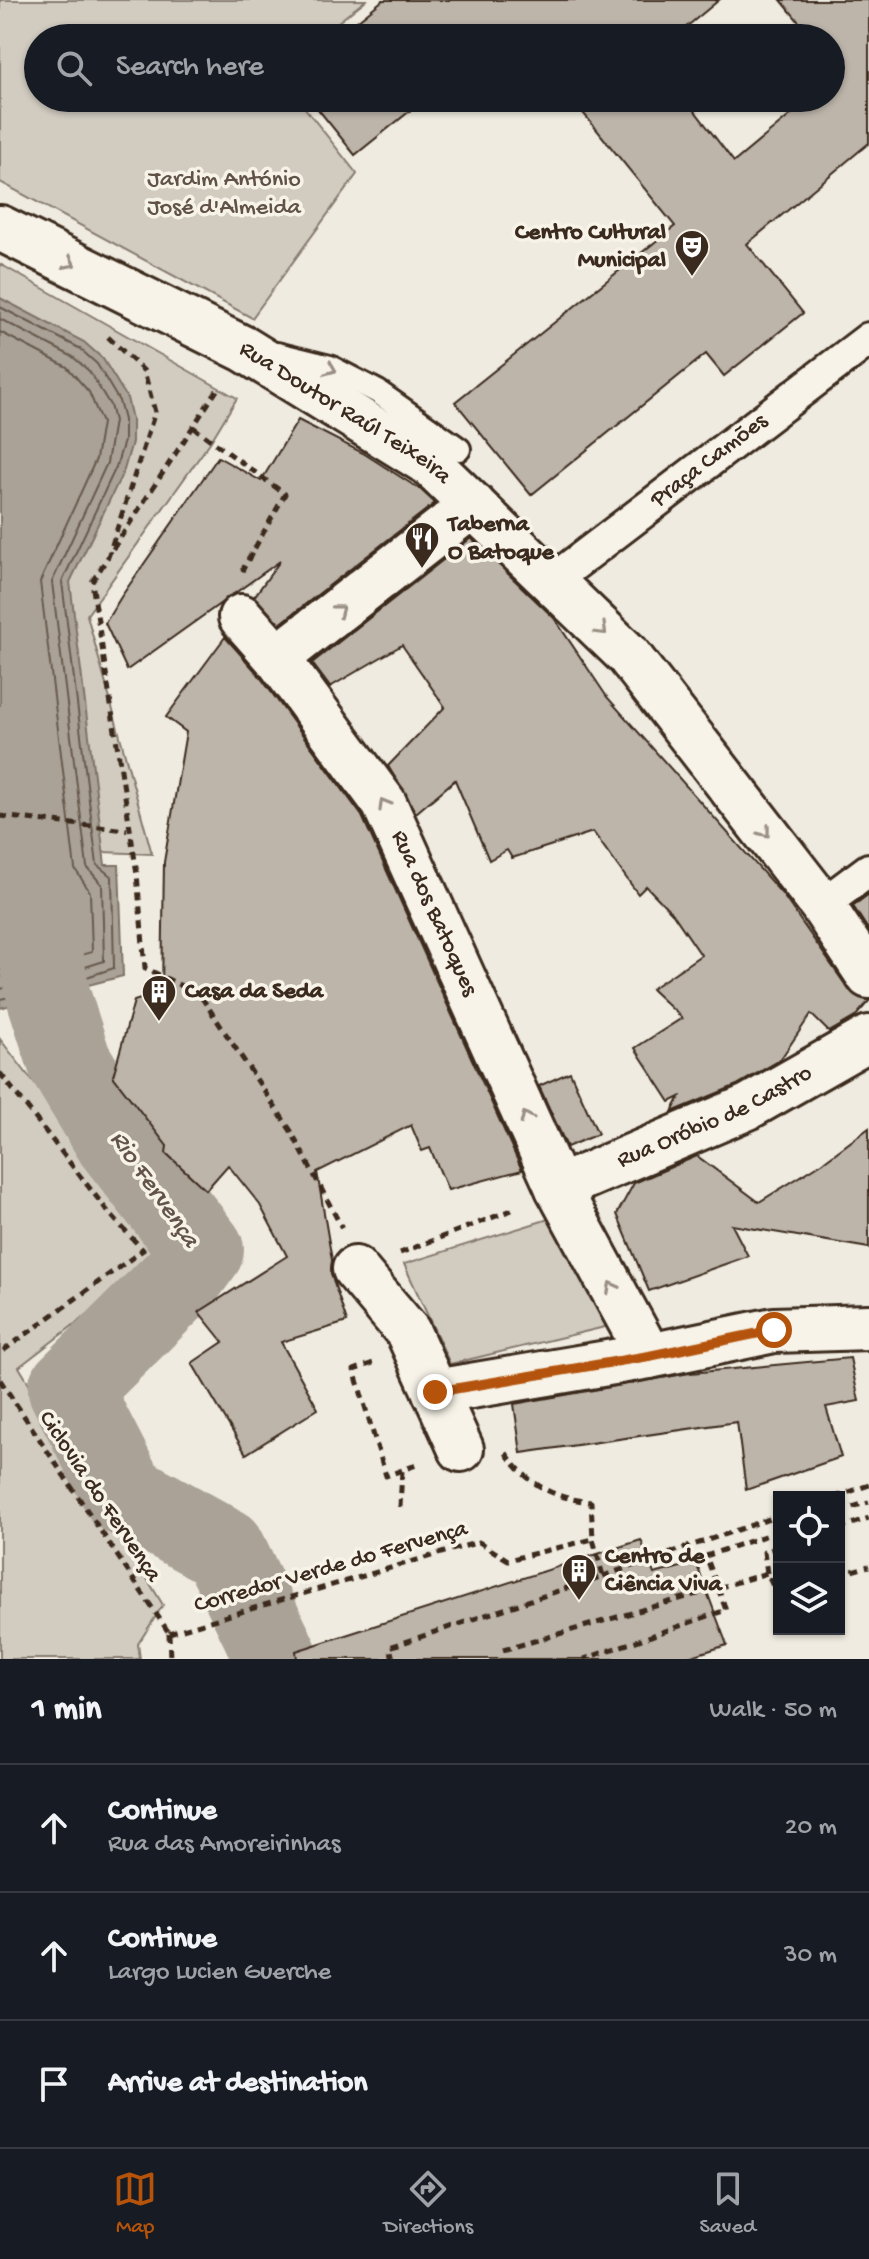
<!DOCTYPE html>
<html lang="en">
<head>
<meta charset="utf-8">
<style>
	:root { --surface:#171b24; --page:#20242c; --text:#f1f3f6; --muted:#9ea1a6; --line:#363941; --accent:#b45309 }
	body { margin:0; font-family:"Gochi Hand",sans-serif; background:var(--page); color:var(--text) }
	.controls { position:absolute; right:24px; bottom:24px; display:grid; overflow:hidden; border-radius:0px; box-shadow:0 2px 6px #0004 }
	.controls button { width:72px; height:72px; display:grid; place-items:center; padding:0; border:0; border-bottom:2px solid var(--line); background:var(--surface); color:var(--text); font:40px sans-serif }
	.stop { position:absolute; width:24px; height:24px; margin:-18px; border:6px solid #b45309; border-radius:50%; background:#fff }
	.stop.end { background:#b45309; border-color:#fff; box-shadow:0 2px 8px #0008 }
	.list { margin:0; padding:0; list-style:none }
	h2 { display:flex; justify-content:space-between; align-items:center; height:104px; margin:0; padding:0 32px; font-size:34px }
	h2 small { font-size:26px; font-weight:400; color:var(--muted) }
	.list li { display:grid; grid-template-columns:52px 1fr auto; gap:24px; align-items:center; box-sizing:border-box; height:128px; padding:0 32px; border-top:2px solid var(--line) }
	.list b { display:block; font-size:30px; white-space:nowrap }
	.list p { margin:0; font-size:26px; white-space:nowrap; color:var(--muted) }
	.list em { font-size:26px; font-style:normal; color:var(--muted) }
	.icon { flex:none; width:44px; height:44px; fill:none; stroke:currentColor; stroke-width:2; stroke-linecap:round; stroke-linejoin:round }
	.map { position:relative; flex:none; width:869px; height:1659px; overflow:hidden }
	.search { position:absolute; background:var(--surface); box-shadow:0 2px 6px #0004; left:24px; right:24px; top:24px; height:88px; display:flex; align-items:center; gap:20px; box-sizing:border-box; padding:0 28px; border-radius:44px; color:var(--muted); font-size:30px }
	.sheet { height:488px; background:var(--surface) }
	nav { display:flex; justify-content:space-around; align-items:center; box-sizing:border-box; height:112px; border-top:2px solid var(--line); background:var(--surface); font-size:22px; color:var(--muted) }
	nav a { display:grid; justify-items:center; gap:4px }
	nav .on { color:var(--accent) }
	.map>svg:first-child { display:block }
</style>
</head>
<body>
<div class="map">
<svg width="869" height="1659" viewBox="0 0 869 1659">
	<rect width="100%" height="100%" fill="#efebe0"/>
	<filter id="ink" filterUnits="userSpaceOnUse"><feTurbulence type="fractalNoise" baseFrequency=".0125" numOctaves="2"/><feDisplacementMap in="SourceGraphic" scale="16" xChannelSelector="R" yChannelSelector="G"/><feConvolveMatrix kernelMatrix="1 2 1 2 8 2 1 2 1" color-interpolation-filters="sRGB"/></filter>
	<g filter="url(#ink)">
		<!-- green -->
		<g fill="#d1cbc0" stroke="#867a6f" stroke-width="2">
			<path d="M 0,0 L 366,0 L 318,38 L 38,38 L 38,98 L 297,98 L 357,174 L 252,318 L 0,182 Z"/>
			<path d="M 0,264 L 237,398 L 211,441 L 87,615 L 152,854 L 0,848 Z"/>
			<path d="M 0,1039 L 166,1254 L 19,1367 L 163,1605 L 138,1644 L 140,1659 L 0,1659 Z"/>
			<path d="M 552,1218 L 609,1326 L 450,1364 L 404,1264 Z"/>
		</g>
		<!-- water -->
		<g fill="#aaa296" stroke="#7e7266" stroke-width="2">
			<path d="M 0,298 L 84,342 L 103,359 L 127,398 L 132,419 L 132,442 L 124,470 L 70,582 L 105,865 L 119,865 L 123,976 L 0,1008 Z"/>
			<path d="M 185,1208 L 224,1267 L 90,1396 L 137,1475 L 103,1497 L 37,1389 L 165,1272 L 175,1237 L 164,1233 L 174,1217 Z"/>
		</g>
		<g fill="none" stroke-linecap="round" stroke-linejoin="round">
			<!-- shore -->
			<g stroke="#675a4e" stroke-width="2">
				<path d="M 0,307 L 79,348 L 97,364 L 119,401 L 124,420 L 124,441 L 116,467 L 62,582 L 97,865 L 112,877 L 114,968 L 47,990 L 0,999"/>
				<path d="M 0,319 L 73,357 L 89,371 L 110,405 L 114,421 L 107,463 L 52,582 L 87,867 L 102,885 L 104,961 L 45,980 L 0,989"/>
				<path d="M 0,332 L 67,367 L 89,392 L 102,423 L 96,459 L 40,582 L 75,869 L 90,892 L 92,952 L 0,977"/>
				<path d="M 181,1222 L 186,1223 L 212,1268 L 83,1393 L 84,1401 L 124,1470 L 106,1484 L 48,1390 L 171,1277 L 183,1240 L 177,1228 Z"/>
			</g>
			<!-- river -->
			<path stroke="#aaa296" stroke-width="84" d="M 0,748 L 49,998 L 70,1063 L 117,1141 L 202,1250 L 180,1280 L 70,1389 L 124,1494 L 224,1549 L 277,1659"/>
		</g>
		<!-- building -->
		<g fill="#bdb5aa" stroke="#3b2a1e" stroke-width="2">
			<path d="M 383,0 L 719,0 L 673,38 L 523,38 L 514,27 L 501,38 L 336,38 Z"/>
			<path d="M 781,0 L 869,0 L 869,143 L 747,244 L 803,313 L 724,376 L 706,354 L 531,495 L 455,402 L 675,226 L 571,98 L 685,98 L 734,162 L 811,98 L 831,98 L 831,82 L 841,74 L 831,62 L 831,38 L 812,38 Z"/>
			<path d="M 309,98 L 426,98 L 355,155 Z"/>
			<path d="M 298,420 L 363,453 L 421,490 L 435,503 L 280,624 L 254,597 L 280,561 L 127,670 L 105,623 L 121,597 L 218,457 L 261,481 Z"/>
			<path d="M 471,538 L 554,618 L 607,697 L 782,894 L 849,990 L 869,1001 L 855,1017 L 829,1032 L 811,1014 L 780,1060 L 737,1085 L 672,1112 L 680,1097 L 670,1102 L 635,1048 L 682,1018 L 651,989 L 701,955 L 673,914 L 646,886 L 638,894 L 593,832 L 512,858 L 507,850 L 489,860 L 455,780 L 416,813 L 388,766 L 445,707 L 402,645 L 330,687 L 312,663 Z"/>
			<path d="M 225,637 L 258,674 L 362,816 L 522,1170 L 448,1190 L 430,1148 L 422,1151 L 411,1125 L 317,1172 L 332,1260 L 331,1274 L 347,1322 L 281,1342 L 318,1409 L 246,1454 L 192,1363 L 223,1342 L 199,1312 L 287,1256 L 260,1205 L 228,1165 L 206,1190 L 166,1153 L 167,1146 L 113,1076 L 134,1001 L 162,992 L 164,862 L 186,732 L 166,717 Z"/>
			<path d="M 869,894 L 869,931 L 853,906 Z"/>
			<path d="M 570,1072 L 598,1134 L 567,1147 L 539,1086 Z"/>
			<path d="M 869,1128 L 869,1248 L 732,1225 L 748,1256 L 649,1291 L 617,1214 L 634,1183 L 697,1156 L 759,1202 L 822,1163 Z"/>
			<path d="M 850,1358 L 859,1401 L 826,1407 L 841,1457 L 746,1490 L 737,1422 L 521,1453 L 514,1404 L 690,1373 Z"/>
			<path d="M 641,1540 L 654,1574 L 696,1563 L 727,1645 L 682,1659 L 297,1659 L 296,1651 Z"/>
		</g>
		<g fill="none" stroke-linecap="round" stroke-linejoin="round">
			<defs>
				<path id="service" d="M 277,354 L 330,367 L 378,392 L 459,449"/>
				<g id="pedestrian">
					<path id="s1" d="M 552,581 L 869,339"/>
					<path d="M 822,905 L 869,870"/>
				</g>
				<g id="minor">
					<path id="s2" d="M 0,228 L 244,349 L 430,464 L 628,655 L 822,905 L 869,976"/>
					<path id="s3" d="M 241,617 L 277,658 L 384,803 L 558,1188 L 649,1356"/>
					<path d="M 277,658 L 473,505"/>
					<path id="s4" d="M 558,1188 L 748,1107 L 869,1038"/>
					<path d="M 355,1269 L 408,1332 L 461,1449"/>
					<path d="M 435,1392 L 649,1356 L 774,1330 L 869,1327"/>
				</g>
			</defs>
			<!-- service casing -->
			<use href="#service" stroke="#3b2a1e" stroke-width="28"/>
			<!-- pedestrian casing -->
			<use href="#pedestrian" stroke="#3b2a1e" stroke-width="38"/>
			<!-- minor casing -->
			<use href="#minor" stroke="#3b2a1e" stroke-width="50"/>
			<!-- path -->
			<g stroke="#3b2a1e" stroke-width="5" stroke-dasharray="8 6" stroke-linecap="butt">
				<path d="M 108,337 L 144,371 L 155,412 L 108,557 L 92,582 L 137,874 L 145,968 L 200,995 L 291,1131 L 342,1228"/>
				<path d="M 193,427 L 285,494 L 242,571"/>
				<path d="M 113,549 L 219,387"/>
				<path d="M 0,816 L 127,830"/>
				<path d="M 0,1073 L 109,1213 L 143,1250 L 0,1353"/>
				<path d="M 400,1253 L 517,1208"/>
				<path d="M 373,1363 L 354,1370 L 386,1476 L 419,1464"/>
				<path d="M 0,1380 L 169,1633"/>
				<path d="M 835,1497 L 869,1485"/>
				<path d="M 400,1507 L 402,1470"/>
				<path d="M 839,1511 L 869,1502"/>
				<path d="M 839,1528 L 869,1518"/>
				<path d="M 779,1531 L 706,1556 L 718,1588 L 767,1573 L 776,1593 L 779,1592"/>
				<path d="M 767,1573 L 764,1552 L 779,1547"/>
				<path d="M 839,1575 L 869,1566"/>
				<path d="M 603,1576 L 778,1516 L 779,1522"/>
				<path d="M 169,1633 L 479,1542 L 508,1560 L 593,1539"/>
				<path d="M 169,1633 L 170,1659"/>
				<path d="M 503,1650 L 718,1588 L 726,1610 L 584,1659"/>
				<path d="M 393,1659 L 390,1647 L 603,1576 L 593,1539 L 591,1502 C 553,1498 527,1484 506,1453"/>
			</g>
			<!-- service -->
			<use href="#service" stroke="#f7f3e8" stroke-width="22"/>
			<!-- pedestrian -->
			<use href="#pedestrian" stroke="#f7f3e8" stroke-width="32"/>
			<!-- minor -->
			<use href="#minor" stroke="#f7f3e8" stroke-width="44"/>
		</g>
		<!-- one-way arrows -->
		<defs><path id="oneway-chevron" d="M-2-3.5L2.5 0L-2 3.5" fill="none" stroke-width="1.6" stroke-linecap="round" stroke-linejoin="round" transform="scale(2)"/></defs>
		<g stroke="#998e83">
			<use href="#oneway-chevron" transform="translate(70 263) rotate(27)"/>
			<use href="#oneway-chevron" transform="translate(331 369) rotate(22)"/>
			<use href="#oneway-chevron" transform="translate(339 610) rotate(-38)"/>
			<use href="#oneway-chevron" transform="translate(602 630) rotate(44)"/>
			<use href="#oneway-chevron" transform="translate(384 804) rotate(-120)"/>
			<use href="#oneway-chevron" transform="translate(765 832) rotate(52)"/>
			<use href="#oneway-chevron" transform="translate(526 1117) rotate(-114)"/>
			<use href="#oneway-chevron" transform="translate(612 1287) rotate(-118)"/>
		</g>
	</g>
	<g fill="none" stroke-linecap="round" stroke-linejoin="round" filter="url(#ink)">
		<!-- route -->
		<path stroke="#b45309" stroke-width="10" d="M 435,1392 L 649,1356 L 774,1330"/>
	</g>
	<!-- icons -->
	<defs>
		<symbol id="theatre-pin" viewBox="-11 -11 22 30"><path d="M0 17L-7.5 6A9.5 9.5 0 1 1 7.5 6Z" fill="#3b2a1e" stroke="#f7f3e8"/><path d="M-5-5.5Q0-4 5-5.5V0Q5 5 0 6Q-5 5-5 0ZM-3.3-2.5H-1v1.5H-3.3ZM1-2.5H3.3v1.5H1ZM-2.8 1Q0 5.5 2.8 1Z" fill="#fff"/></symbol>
		<symbol id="restaurant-pin" viewBox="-11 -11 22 30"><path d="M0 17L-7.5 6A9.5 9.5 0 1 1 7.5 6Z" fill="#3b2a1e" stroke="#f7f3e8"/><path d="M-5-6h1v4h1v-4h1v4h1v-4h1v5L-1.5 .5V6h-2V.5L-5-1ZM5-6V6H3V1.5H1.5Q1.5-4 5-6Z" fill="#fff"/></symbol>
		<symbol id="building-pin" viewBox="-11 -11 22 30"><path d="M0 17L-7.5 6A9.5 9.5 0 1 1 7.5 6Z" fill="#3b2a1e" stroke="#f7f3e8"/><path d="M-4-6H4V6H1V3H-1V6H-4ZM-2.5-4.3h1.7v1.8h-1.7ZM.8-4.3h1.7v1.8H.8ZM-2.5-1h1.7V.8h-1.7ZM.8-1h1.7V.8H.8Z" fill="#fff"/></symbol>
	</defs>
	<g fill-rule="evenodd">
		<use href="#theatre-pin" x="672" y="227" width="40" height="54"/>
		<use href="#restaurant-pin" x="402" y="519" width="40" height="54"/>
		<use href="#building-pin" x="139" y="972" width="40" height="54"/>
		<use href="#building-pin" x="559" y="1551" width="40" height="54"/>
	</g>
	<g text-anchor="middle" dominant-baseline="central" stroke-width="7" stroke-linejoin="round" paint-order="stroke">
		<!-- park labels -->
		<g font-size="24" fill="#605246" stroke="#f7f3e8">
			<text x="224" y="180">Jardim António<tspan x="224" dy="28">José d'Almeida</tspan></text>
		</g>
		<!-- poi labels -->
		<g font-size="24" font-weight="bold" fill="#3b2a1e" stroke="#f7f3e8" text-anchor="start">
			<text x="666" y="233" text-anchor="end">Centro Cultural<tspan x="666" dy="28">Municipal</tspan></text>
			<text x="448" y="525">Taberna<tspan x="448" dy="28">O Batoque</tspan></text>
			<text x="185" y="992">Casa da Seda</text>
			<text x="605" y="1557">Centro de<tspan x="605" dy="28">Ciência Viva</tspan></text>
		</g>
		<!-- street labels -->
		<g font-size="24" fill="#3b2a1e" stroke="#f7f3e8">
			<text stroke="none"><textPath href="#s2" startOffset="392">Rua Doutor Raúl Teixeira</textPath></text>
			<text stroke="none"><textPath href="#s1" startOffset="198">Praça Camões</textPath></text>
			<text stroke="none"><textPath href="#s3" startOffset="356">Rua dos Batoques</textPath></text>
			<text stroke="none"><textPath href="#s4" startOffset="172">Rua Oróbio de Castro</textPath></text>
			<text transform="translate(99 1497) rotate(56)">Ciclovia do Fervença</text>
			<text transform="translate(331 1568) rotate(-16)">Corredor Verde do Fervença</text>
		</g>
		<!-- water labels -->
		<g font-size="26" font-style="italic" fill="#625448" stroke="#f7f3e8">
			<text transform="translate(153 1190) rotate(55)">Rio Fervença</text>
		</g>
	</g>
</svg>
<div class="controls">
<button><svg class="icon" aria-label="locate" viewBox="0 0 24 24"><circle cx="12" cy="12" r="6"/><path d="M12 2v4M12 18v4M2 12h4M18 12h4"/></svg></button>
<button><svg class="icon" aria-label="layers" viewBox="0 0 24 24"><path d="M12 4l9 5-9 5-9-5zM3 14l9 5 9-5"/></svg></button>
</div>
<div class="stop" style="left:774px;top:1330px"></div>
<div class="stop end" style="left:435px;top:1392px"></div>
<div class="search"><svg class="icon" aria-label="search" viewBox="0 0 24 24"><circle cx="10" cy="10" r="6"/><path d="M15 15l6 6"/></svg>Search here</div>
</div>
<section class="sheet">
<h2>1 min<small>Walk · 50 m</small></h2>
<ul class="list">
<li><svg class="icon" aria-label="ahead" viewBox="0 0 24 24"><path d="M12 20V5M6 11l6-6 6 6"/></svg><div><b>Continue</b><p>Rua das Amoreirinhas</p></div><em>20 m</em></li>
<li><svg class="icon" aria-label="ahead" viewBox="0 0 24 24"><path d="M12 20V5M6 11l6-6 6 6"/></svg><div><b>Continue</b><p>Largo Lucien Guerche</p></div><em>30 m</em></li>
<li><svg class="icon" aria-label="arrive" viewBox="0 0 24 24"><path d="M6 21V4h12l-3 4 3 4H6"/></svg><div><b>Arrive at destination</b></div></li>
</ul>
</section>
<nav>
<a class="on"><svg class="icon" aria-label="map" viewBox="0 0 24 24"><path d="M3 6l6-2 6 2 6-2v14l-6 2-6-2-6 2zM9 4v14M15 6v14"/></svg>Map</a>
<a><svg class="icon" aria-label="directions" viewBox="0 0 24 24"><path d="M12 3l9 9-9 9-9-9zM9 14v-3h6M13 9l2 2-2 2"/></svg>Directions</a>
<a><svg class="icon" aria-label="saved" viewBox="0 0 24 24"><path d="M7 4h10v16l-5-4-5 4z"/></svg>Saved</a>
</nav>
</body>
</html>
